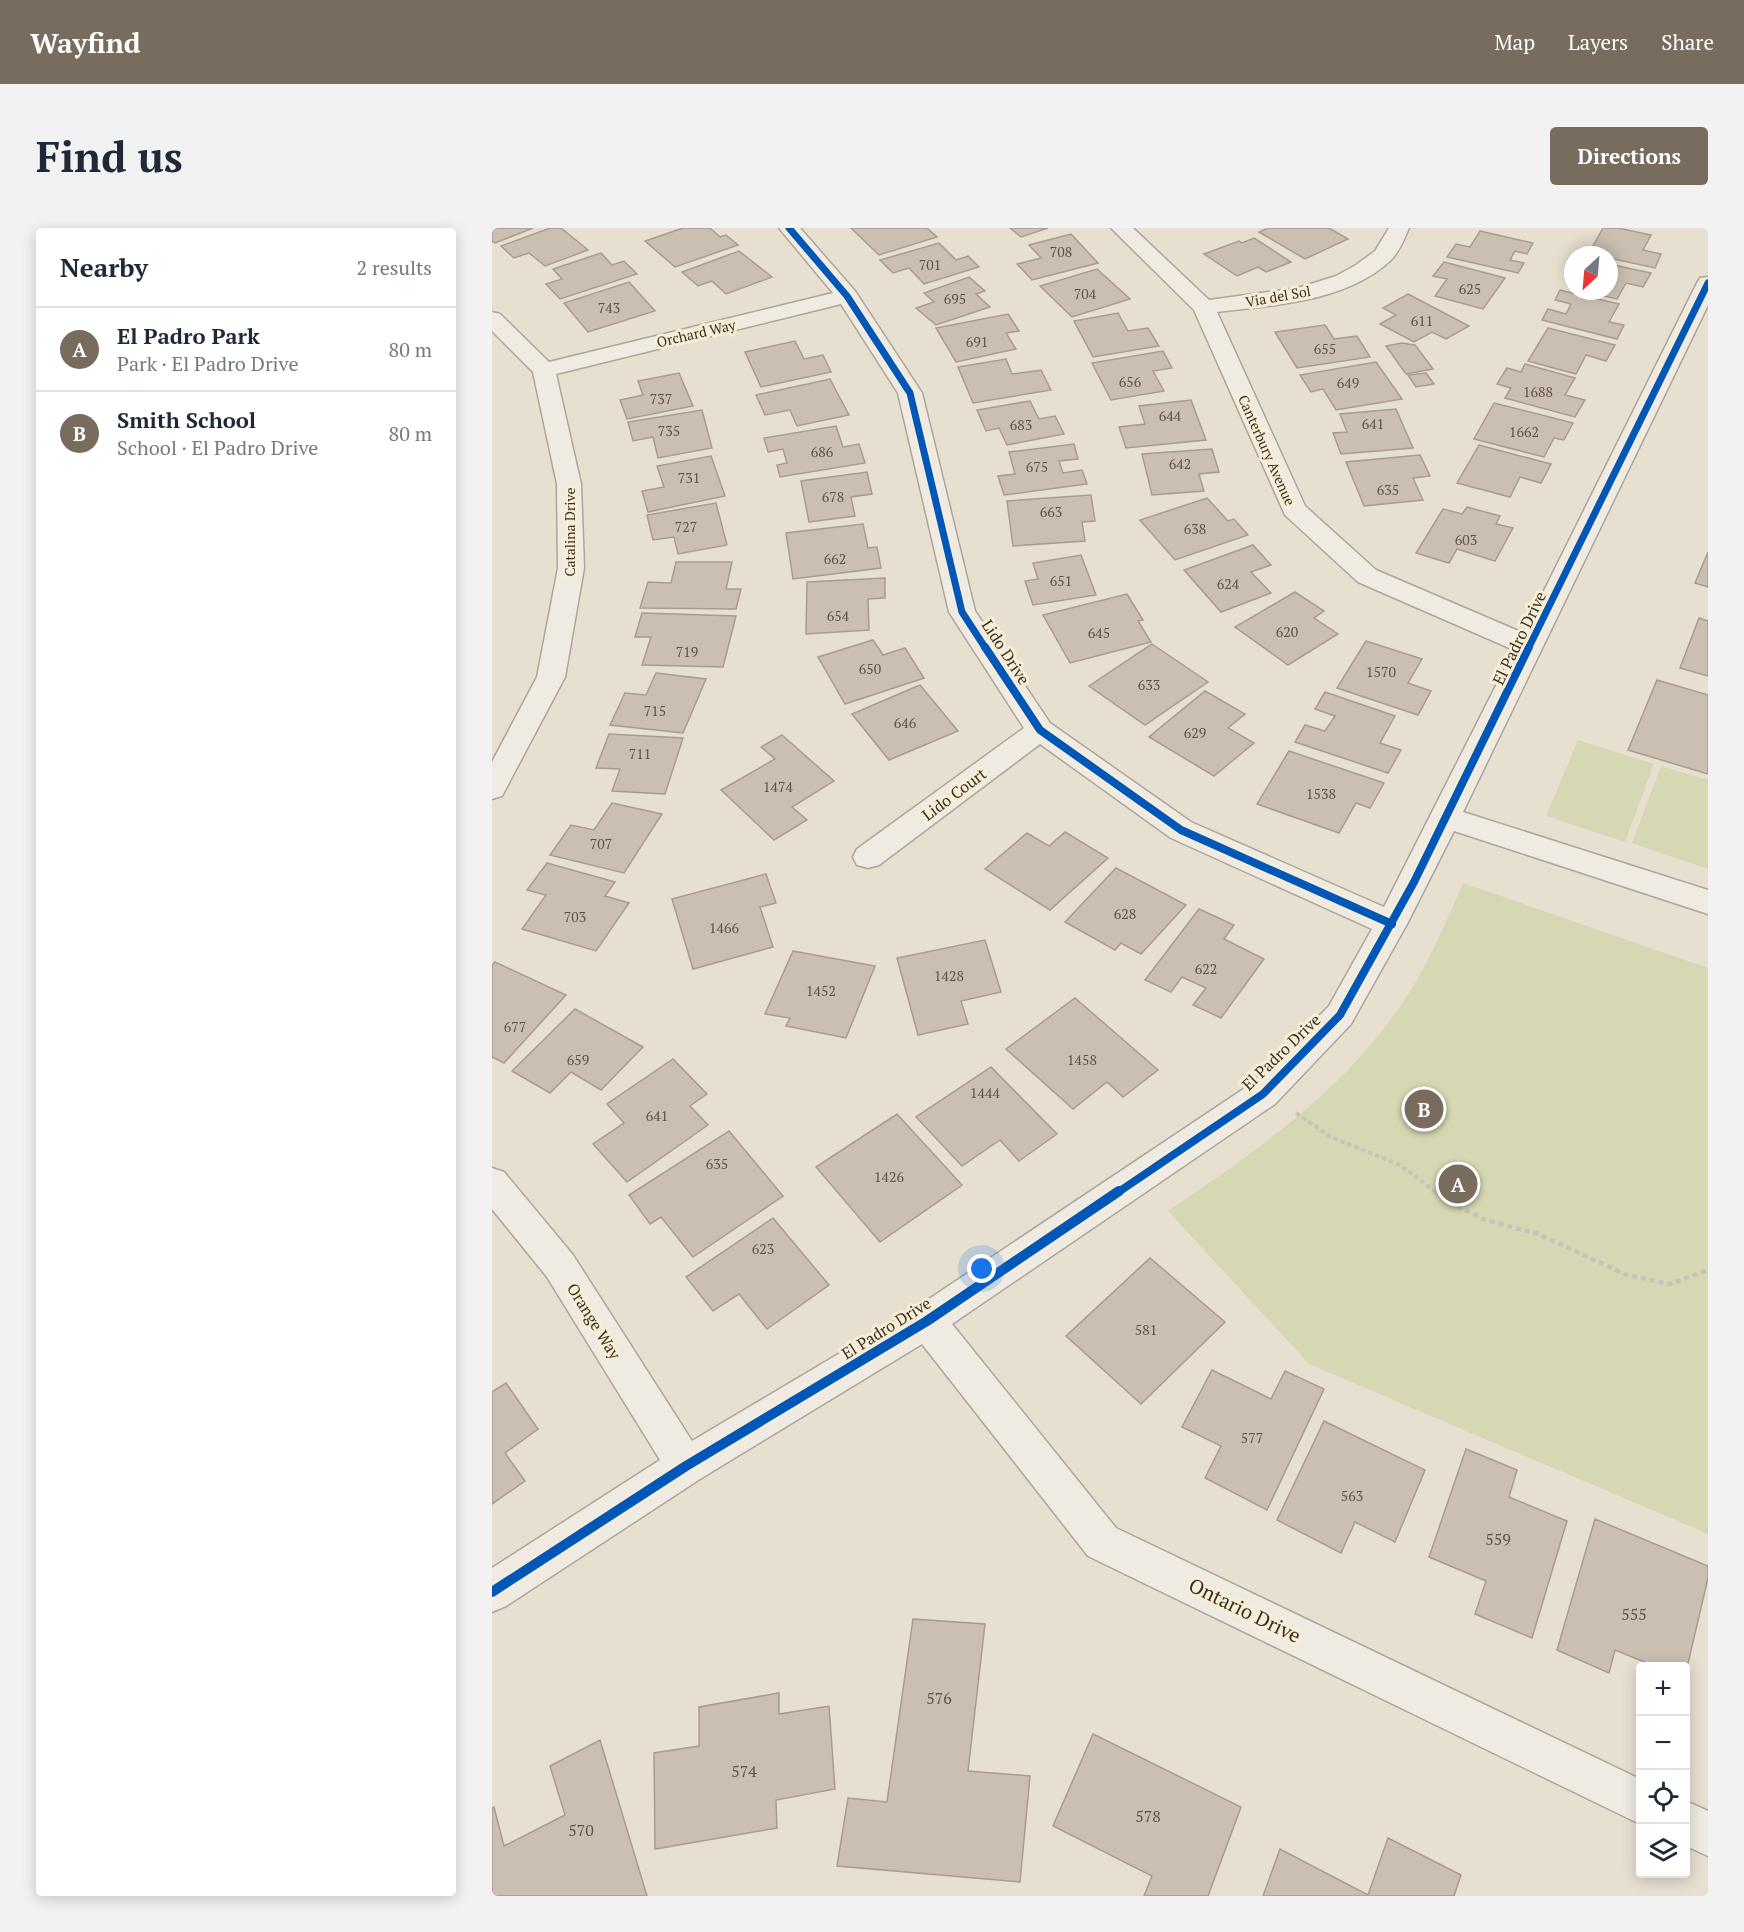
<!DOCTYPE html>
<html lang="en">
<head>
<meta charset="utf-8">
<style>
	:root { --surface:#fff; --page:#f2f2f3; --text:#1f2937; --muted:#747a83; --line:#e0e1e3; --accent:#786c5e }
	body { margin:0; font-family:"PT Serif",serif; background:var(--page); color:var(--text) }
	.controls { position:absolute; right:18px; bottom:18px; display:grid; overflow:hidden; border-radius:6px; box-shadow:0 3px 15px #0003 }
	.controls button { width:54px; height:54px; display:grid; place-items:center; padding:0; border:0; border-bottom:2px solid var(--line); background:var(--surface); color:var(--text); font:30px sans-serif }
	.compass { position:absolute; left:1072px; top:18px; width:54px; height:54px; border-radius:50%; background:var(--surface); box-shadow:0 3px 15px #0003; rotate:206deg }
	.you { position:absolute; left:490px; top:1041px; width:21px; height:21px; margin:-15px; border:4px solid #fff; border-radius:50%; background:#1a73e8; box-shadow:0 0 0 9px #1a73e833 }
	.badge { display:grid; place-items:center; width:39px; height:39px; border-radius:50%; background:var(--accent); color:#fff; font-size:20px; font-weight:700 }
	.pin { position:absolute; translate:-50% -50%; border:3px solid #fff; box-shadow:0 2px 6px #0006 }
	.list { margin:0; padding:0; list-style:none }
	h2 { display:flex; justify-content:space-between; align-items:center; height:78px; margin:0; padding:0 24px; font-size:26px }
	h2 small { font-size:20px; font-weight:400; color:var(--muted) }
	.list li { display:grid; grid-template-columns:39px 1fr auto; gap:18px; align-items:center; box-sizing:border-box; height:84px; padding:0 24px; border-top:2px solid var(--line) }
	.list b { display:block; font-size:22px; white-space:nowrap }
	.list p { margin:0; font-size:20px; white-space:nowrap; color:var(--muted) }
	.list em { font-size:20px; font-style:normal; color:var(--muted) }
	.icon { flex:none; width:33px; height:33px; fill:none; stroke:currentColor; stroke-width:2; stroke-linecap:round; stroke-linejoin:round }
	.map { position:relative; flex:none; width:1216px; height:1668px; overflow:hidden; border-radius:6px }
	header { display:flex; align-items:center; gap:36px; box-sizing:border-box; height:84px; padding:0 30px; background:var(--accent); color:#fff }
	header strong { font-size:28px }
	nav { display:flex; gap:33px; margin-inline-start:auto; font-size:21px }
	.intro { display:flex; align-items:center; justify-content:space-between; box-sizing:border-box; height:144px; padding:0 36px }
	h1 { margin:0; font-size:42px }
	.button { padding:15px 27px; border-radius:6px; background:var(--accent); color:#fff; font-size:21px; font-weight:700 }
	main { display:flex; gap:36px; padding:0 36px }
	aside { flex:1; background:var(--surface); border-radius:6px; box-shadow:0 3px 15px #0003 }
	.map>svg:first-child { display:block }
</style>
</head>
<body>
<header>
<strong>Wayfind</strong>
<nav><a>Map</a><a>Layers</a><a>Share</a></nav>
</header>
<div class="intro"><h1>Find us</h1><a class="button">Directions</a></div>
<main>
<aside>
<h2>Nearby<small>2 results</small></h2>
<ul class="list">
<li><span class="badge">A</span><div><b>El Padro Park</b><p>Park · El Padro Drive</p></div><em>80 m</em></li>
<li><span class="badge">B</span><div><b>Smith School</b><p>School · El Padro Drive</p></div><em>80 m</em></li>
</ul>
</aside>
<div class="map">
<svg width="1216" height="1668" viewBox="0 0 1216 1668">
	<rect width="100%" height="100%" fill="#e7e0d1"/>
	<!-- green -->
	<g fill="#d6d7b3">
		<path d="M 1086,512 L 1162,536 L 1133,614 L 1054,588 Z"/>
		<path d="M 1169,538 L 1216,552 L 1216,641 L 1140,615 Z"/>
		<path d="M 971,655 L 1216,740 L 1216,1306 L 817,1136 L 676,983 C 763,924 849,865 909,777 C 935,739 953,697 971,655 Z"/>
	</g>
	<!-- building -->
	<g fill="#cbbfb2" stroke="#a89c90" stroke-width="1.5">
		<path d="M 0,0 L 41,0 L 3,15 L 0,13 Z"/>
		<path d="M 58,0 L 69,0 L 96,22 L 53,38 L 37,25 L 22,30 L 9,18 Z"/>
		<path d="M 191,0 L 218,0 L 228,9 L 234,7 L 246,17 L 183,39 L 153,13 Z"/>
		<path d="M 359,0 L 435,0 L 445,9 L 387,27 Z"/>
		<path d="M 518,0 L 556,0 L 529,9 Z"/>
		<path d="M 776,0 L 837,0 L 856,11 L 813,31 L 767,4 Z"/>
		<path d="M 1111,0 L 1126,0 L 1159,7 L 1151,22 L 1169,26 L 1163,40 L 1117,30 L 1117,27 L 1097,25 Z"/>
		<path d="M 988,3 L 1041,15 L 1035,26 L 1023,23 L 1018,32 L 1032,35 L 1026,45 L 955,29 L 964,16 L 978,19 Z"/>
		<path d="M 579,6 L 606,35 L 540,52 L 525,36 L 549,30 L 537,17 Z"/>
		<path d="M 762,10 L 799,34 L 774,44 L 766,39 L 745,48 L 712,26 L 747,13 L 750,15 Z"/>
		<path d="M 447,15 L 464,32 L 476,28 L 487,39 L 432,56 L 417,40 L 401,45 L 388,32 Z"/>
		<path d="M 247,23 L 280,49 L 234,66 L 220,53 L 206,58 L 190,44 Z"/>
		<path d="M 109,25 L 120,37 L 132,33 L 145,46 L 68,71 L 54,56 L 70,51 L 61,41 Z"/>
		<path d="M 952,34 L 1013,50 L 991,81 L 943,68 L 955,51 L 941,48 Z"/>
		<path d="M 1117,36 L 1159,45 L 1151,59 L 1134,55 L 1125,71 L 1089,63 L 1117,63 Z"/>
		<path d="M 605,41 L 638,71 L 580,89 L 548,58 Z"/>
		<path d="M 477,49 L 493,63 L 484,66 L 498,79 L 444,97 L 424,80 L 442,74 L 432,65 Z"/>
		<path d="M 137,54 L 163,83 L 96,104 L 72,75 Z"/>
		<path d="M 1068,62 L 1127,76 L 1117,94 L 1132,97 L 1125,111 L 1050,92 L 1056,81 L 1074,86 L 1079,76 L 1063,72 Z"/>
		<path d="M 916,66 L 977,98 L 954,111 L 940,104 L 922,114 L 888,96 L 904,87 L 891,80 Z"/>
		<path d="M 626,85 L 636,103 L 656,100 L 667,118 L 601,129 L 582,93 Z"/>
		<path d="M 516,86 L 527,103 L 514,105 L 524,121 L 464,134 L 444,100 Z"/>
		<path d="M 833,97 L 842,111 L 865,108 L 878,129 L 805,140 L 783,104 Z"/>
		<path d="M 1056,100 L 1123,117 L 1114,133 L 1094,127 L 1084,146 L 1036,133 Z"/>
		<path d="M 303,113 L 312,131 L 331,127 L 339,144 L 269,159 L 253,124 Z"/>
		<path d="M 910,115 L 923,117 L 941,141 L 914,146 L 894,118 Z"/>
		<path d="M 671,123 L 680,140 L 661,143 L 672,163 L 619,172 L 600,135 Z"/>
		<path d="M 514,131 L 520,146 L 549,142 L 559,162 L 481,175 L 466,139 Z"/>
		<path d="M 884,134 L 910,171 L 844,182 L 831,161 L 819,164 L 808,147 Z"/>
		<path d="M 1033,136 L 1083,150 L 1073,167 L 1093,172 L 1083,189 L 1013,170 L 1019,160 L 1005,156 L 1015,140 L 1029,144 Z"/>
		<path d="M 187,145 L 201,178 L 135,191 L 128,172 L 151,167 L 146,153 Z"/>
		<path d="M 934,145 L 942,156 L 924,159 L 916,147 Z"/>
		<path d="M 338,151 L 357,187 L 305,198 L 298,182 L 273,187 L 264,167 Z"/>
		<path d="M 699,172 L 714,212 L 634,220 L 627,199 L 653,196 L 647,178 Z"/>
		<path d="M 538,173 L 547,191 L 563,188 L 572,206 L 515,217 L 507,200 L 494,203 L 485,182 Z"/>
		<path d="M 1002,175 L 1081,195 L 1072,212 L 1062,210 L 1052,229 L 982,211 Z"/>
		<path d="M 904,181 L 921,220 L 849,226 L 841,205 L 855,204 L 848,186 Z"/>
		<path d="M 210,182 L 220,220 L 166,230 L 161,209 L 141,213 L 136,194 Z"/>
		<path d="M 344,198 L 351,219 L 367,216 L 373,235 L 288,249 L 285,237 L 295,235 L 291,221 L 276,224 L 272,210 Z"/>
		<path d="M 582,216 L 586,231 L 567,233 L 571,245 L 590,242 L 595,256 L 512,267 L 506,248 L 523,246 L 517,224 Z"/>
		<path d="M 987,217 L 1059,236 L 1049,255 L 1028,249 L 1018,269 L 965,255 Z"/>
		<path d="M 720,221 L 727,244 L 707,246 L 712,263 L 660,267 L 650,226 Z"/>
		<path d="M 928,227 L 938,248 L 921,250 L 931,272 L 872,278 L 854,234 Z"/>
		<path d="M 219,228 L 233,268 L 156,284 L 150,263 L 172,259 L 165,238 Z"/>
		<path d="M 375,244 L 380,266 L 359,269 L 363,288 L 317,294 L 309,253 Z"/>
		<path d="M 599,267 L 603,293 L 590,294 L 593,313 L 521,318 L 515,273 Z"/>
		<path d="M 715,270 L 736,293 L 742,291 L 756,307 L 683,332 L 648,292 Z"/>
		<path d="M 224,275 L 235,317 L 186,326 L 182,309 L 161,312 L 155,287 Z"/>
		<path d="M 975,279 L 1008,288 L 1004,296 L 1021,300 L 1003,333 L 965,321 L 957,335 L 924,325 L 951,281 L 970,286 Z"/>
		<path d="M 371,296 L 376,320 L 385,319 L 389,340 L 301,351 L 294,305 Z"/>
		<path d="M 761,317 L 779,337 L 759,344 L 779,365 L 729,384 L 692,342 Z"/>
		<path d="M 1216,324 L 1216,359 L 1203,355 Z"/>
		<path d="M 589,327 L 604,367 L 541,377 L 533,353 L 546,351 L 541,335 Z"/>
		<path d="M 184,334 L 240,334 L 234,361 L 249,361 L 244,381 L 148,380 L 156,354 L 179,355 Z"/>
		<path d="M 393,350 L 393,370 L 376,371 L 377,402 L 314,406 L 315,354 Z"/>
		<path d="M 803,364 L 832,383 L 822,390 L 846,406 L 796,437 L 743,399 Z"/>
		<path d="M 635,366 L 651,392 L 646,393 L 659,414 L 578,435 L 551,387 Z"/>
		<path d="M 150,385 L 244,388 L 231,439 L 150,437 L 159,409 L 143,409 Z"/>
		<path d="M 1207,390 L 1216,393 L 1216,448 L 1188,440 Z"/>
		<path d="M 381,412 L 391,427 L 413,420 L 432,450 L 353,476 L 326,429 Z"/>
		<path d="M 874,413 L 930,431 L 916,455 L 939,463 L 926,487 L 845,460 Z"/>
		<path d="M 660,416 L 716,454 L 653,497 L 597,458 Z"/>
		<path d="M 164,445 L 214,451 L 191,505 L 118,497 L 133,465 L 154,467 Z"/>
		<path d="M 1165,452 L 1216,467 L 1216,546 L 1136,522 Z"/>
		<path d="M 428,457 L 466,503 L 397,532 L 360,486 Z"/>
		<path d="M 713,463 L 753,486 L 736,500 L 762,515 L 722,548 L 657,509 Z"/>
		<path d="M 833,464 L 903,488 L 888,515 L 909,522 L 896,545 L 803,514 L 813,497 L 833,503 L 843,488 L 823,481 Z"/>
		<path d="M 117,506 L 191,510 L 173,566 L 120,563 L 128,541 L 104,540 Z"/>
		<path d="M 290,507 L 342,553 L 300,579 L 315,592 L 282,612 L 229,562 L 283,531 L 269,519 Z"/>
		<path d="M 797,523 L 892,555 L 878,580 L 864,575 L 847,605 L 765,576 Z"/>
		<path d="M 120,575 L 170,586 L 132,645 L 58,627 L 79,597 L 102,602 Z"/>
		<path d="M 573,604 L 616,630 L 558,682 L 493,641 L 535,605 L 557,618 Z"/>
		<path d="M 55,635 L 123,654 L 113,668 L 137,675 L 104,723 L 30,701 L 54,667 L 35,662 Z"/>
		<path d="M 624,640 L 694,677 L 649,726 L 629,715 L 623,722 L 573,694 Z"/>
		<path d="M 274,646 L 284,675 L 268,679 L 281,719 L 201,741 L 180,671 Z"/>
		<path d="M 707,681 L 742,697 L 732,711 L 772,731 L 729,790 L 701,777 L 714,760 L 690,749 L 679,764 L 653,752 Z"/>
		<path d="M 493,712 L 509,764 L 469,773 L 476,796 L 426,807 L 405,730 Z"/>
		<path d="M 301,723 L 383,738 L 354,810 L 294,798 L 298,790 L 273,786 Z"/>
		<path d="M 3,734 L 74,767 L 12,835 L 0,829 L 0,737 Z"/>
		<path d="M 583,770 L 666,842 L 631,869 L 615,854 L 581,881 L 514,821 Z"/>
		<path d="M 83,781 L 151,819 L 109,862 L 79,844 L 58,865 L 20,843 Z"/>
		<path d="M 181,831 L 215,866 L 198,878 L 216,897 L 135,954 L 101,916 L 132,895 L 115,876 Z"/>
		<path d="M 499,839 L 565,906 L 527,933 L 508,912 L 470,938 L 424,889 Z"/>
		<path d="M 405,886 L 470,957 L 388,1014 L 324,939 Z"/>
		<path d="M 237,903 L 291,968 L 201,1029 L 169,989 L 158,996 L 137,967 Z"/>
		<path d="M 281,990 L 337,1057 L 275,1101 L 247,1066 L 221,1083 L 194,1049 Z"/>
		<path d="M 658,1030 L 733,1094 L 649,1176 L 574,1108 Z"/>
		<path d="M 720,1142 L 779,1171 L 793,1143 L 832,1161 L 775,1282 L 713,1250 L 729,1218 L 690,1199 Z"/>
		<path d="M 14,1155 L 46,1201 L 13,1225 L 33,1253 L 0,1276 L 0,1164 Z"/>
		<path d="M 832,1193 L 933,1242 L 903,1314 L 863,1294 L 849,1325 L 785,1292 Z"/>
		<path d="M 974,1221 L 1025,1242 L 1017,1269 L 1075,1293 L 1040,1410 L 983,1386 L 994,1353 L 937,1329 Z"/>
		<path d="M 1103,1291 L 1216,1338 L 1216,1350 L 1194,1444 L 1194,1438 L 1162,1438 L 1123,1422 L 1117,1445 L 1065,1422 Z"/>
		<path d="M 421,1391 L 493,1396 L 476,1543 L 538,1548 L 528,1654 L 345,1638 L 356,1570 L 395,1574 Z"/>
		<path d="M 287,1465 L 287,1486 L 337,1478 L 343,1561 L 284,1572 L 285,1600 L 163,1621 L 162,1525 L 207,1518 L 207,1479 Z"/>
		<path d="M 601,1506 L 749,1579 L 716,1668 L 652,1668 L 660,1648 L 561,1598 Z"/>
		<path d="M 108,1512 L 155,1668 L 0,1668 L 0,1580 L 2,1579 L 12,1618 L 73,1587 L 58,1538 Z"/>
		<path d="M 896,1610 L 969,1647 L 962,1668 L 771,1668 L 788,1621 L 876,1667 Z"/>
	</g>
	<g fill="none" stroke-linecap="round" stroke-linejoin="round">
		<defs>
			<g id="minor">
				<path d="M 287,0 L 308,0 L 363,63 L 430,165 L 483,383 L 558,495 L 699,594 L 892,679 L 1022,422 L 866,354 L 793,287 L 702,82 L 619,0 L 641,0 L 717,72 L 806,60 L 844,48 L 864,37 L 883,23 L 897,0 L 917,0 C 912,11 908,23 899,32 C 855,74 782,77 725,84 L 813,278 L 884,342 L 1031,405 L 1205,55 L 1208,50 L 1216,49 L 1216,77 L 971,584 L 1216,662 L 1216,686 L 962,603 L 915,696 L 859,796 L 783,876 L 460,1096 L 624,1300 L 1148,1551 L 1148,1596 L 596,1328 L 430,1116 L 208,1251 L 14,1378 L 0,1384 L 0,1340 L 168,1232 L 55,1049 L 0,981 L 0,940 L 12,944 L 81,1027 L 200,1213 L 422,1081 L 759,856 L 837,778 L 880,701 L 679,610 L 548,516 L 387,637 L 376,640 L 365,637 L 361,629 L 365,621 L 532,500 L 457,384 L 406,165 L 349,76 L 64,146 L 89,256 L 92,340 L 73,449 L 10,568 L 0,571 L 0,534 L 45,449 L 66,340 L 65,256 L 41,144 L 0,103 L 0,84 L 8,86 L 57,134 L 341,65 Z"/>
				<path d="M 1194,1573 L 1216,1583 L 1216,1628 L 1194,1618 Z"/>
			</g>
		</defs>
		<!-- minor casing -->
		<use href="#minor" stroke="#ada599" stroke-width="3"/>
		<!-- path-far1 -->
		<path stroke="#c8c2b9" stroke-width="4" stroke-dasharray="4.5 3" stroke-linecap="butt" d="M 804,885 L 839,909 L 908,937 L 945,965"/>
		<!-- path -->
		<path stroke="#c8c2b9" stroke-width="4.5" stroke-dasharray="5 4" stroke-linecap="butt" d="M 943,963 L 956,973 L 991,991 L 1046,1006 L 1135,1047 L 1178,1056 L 1216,1042"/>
		<!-- minor -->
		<use href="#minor" fill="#efebe3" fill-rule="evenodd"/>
		<defs>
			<g id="cycleway-far2">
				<path d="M 297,0 L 355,68 L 418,165 L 470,384 L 494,421"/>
				<path d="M 1036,421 L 1216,55"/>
			</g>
			<g id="cycleway-far1">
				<path d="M 493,419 L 548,502 L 689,602 L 900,696"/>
				<path d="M 625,965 L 771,866 L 848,787 L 922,654 L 1037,419"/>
			</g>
			<path id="cycleway" d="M 0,1364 L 194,1238 L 435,1093 L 627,963"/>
		</defs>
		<!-- cycleway-far2 casing -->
		<use href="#cycleway-far2" stroke="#f7eed8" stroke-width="10"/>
		<!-- cycleway-far1 casing -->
		<use href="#cycleway-far1" stroke="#f7eed8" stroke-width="12"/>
		<!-- cycleway casing -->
		<use href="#cycleway" stroke="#f7eed8" stroke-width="14"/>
		<!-- cycleway-far2 -->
		<use href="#cycleway-far2" stroke="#0057b8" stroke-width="7"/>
		<!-- cycleway-far1 -->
		<use href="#cycleway-far1" stroke="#0057b8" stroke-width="8"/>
		<!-- cycleway -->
		<use href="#cycleway" stroke="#0057b8" stroke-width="10"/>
	</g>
	<g text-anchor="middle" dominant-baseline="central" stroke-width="6" stroke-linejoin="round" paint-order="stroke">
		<!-- number labels -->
		<g font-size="14" fill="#605244">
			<text x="569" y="23">708</text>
			<text x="438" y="36">701</text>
			<text x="978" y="60">625</text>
			<text x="593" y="65">704</text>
			<text x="463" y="70">695</text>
			<text x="117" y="79">743</text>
			<text x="930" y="92">611</text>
			<text x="485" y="113">691</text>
			<text x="833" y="120">655</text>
			<text x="638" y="153">656</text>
			<text x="856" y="154">649</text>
			<text x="1046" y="163">1688</text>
			<text x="169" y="170">737</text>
			<text x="678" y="187">644</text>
			<text x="881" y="195">641</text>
			<text x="529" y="196">683</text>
			<text x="177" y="202">735</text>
			<text x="1032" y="203">1662</text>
			<text x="330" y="223">686</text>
			<text x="688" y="235">642</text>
			<text x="545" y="238">675</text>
			<text x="197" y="249">731</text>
			<text x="896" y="261">635</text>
			<text x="341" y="268">678</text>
			<text x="559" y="283">663</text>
			<text x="194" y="298">727</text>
			<text x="703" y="300">638</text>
			<text x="974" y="311">603</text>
			<text x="343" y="330">662</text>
			<text x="569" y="352">651</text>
			<text x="736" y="355">624</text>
			<text x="346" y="387">654</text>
			<text x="795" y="403">620</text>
			<text x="607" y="404">645</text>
			<text x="195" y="423">719</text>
			<text x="378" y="440">650</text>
			<text x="889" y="443">1570</text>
			<text x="657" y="456">633</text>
			<text x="163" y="482">715</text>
			<text x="413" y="494">646</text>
			<text x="703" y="504">629</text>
			<text x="148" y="525">711</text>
			<text x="286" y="558">1474</text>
			<text x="829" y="565">1538</text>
			<text x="109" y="615">707</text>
			<text x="633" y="685">628</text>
			<text x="83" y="688">703</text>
			<text x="232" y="699">1466</text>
			<text x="714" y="740">622</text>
			<text x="457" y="747">1428</text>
			<text x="329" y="762">1452</text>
			<text x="23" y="798">677</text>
			<text x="86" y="831">659</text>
			<text x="590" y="831">1458</text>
			<text x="493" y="864">1444</text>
			<text x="165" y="887">641</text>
			<text x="225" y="935">635</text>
			<text x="397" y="948">1426</text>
			<text x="271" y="1020">623</text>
			<text x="654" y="1101">581</text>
			<text x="760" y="1209">577</text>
			<text x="860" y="1267">563</text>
		</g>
		<!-- far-street labels -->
		<g font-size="14" fill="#3d2e20" stroke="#f7eed8">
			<text transform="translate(786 68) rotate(-10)">Via del Sol</text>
			<text transform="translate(204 105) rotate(-13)">Orchard Way</text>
			<text transform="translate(775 222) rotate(66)">Canterbury Avenue</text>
			<text transform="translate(77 304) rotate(-90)">Catalina Drive</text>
		</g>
		<!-- street labels -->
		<g font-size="16" fill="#3d2e20" stroke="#f7eed8">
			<text transform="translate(1027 410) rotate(-64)">El Padro Drive</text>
			<text transform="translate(514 424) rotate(57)">Lido Drive</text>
			<text transform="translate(462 566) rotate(-37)">Lido Court</text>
			<text transform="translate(789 824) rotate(-44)">El Padro Drive</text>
			<text transform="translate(102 1093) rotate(58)">Orange Way</text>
			<text transform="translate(394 1100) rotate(-32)">El Padro Drive</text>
		</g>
		<!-- near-number labels -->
		<g font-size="16" fill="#605244">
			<text x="1006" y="1311">559</text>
			<text x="1142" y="1386">555</text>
			<text x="447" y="1470">576</text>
			<text x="252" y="1543">574</text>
			<text x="656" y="1588">578</text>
			<text x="89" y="1602">570</text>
		</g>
		<!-- near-street labels -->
		<g font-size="20" fill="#3d2e20" stroke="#f7eed8">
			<text transform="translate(753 1382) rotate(26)">Ontario Drive</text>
		</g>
	</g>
</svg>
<div class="controls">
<button>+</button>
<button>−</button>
<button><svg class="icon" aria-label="locate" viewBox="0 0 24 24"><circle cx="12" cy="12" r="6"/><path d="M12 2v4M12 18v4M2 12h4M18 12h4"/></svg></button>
<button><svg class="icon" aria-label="layers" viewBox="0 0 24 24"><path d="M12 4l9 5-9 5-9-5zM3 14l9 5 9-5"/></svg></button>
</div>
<svg class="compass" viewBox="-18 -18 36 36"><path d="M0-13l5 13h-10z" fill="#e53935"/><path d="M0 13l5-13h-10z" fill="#747a83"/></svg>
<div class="you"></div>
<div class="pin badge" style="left:966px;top:956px">A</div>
<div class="pin badge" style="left:932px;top:881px">B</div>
</div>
</main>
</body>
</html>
